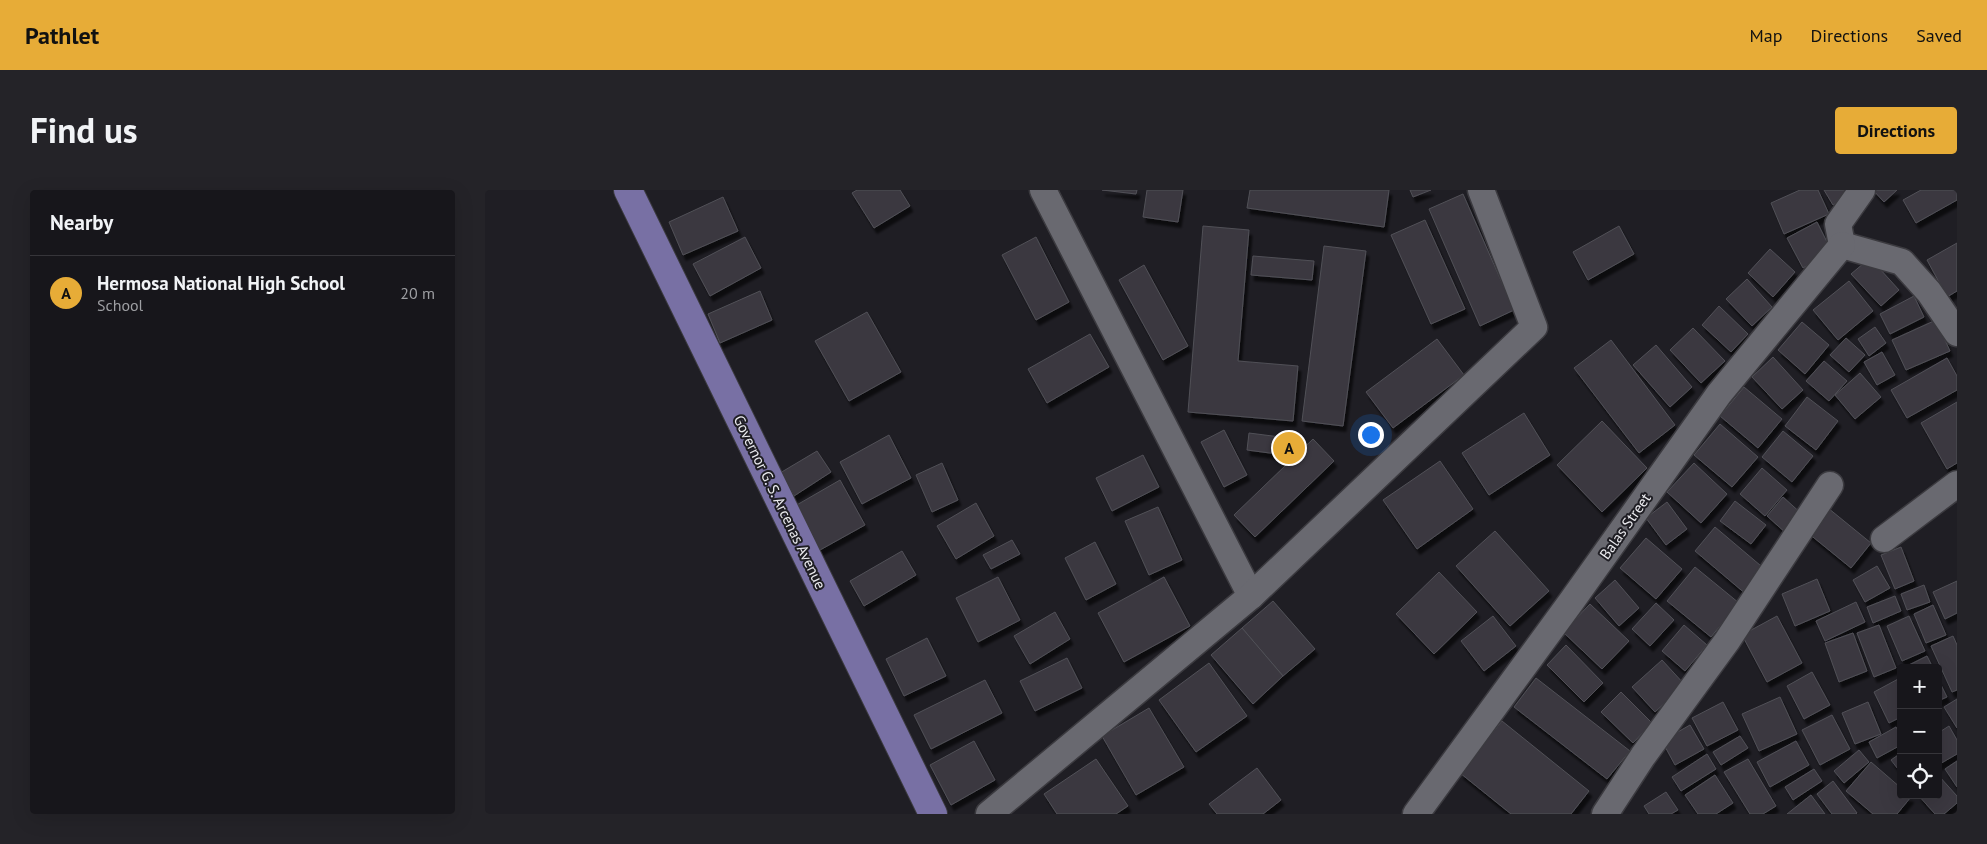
<!DOCTYPE html>
<html lang="en">
<head>
<meta charset="utf-8">
<style>
	:root { --surface:#17161b; --page:#242328; --text:#f1f3f6; --muted:#9e9fa3; --line:#36353a; --accent:#e7ac37 }
	body { margin:0; font-family:"PT Sans",sans-serif; background:var(--page); color:var(--text) }
	.controls { position:absolute; right:15px; bottom:15px; display:grid; overflow:hidden; border-radius:5px; box-shadow:0 5px 20px #0002 }
	.controls button { width:45px; height:45px; display:grid; place-items:center; padding:0; border:0; border-bottom:1px solid var(--line); background:var(--surface); color:var(--text); font:25px sans-serif }
	.you { position:absolute; left:885px; top:244px; width:18px; height:18px; margin:-12px; border:4px solid #fff; border-radius:50%; background:#1a73e8; box-shadow:0 0 0 8px #1a73e833 }
	.badge { display:grid; place-items:center; width:32px; height:32px; border-radius:50%; background:var(--accent); color:#111; font-size:16px; font-weight:700 }
	.pin { position:absolute; translate:-50% -50%; border:2px solid #fff; box-shadow:0 1px 5px #0006 }
	.list { margin:0; padding:0; list-style:none }
	h2 { display:flex; justify-content:space-between; align-items:center; height:65px; margin:0; padding:0 20px; font-size:21px }
	h2 small { font-size:16px; font-weight:400; color:var(--muted) }
	.list li { display:grid; grid-template-columns:32px 1fr auto; gap:15px; align-items:center; box-sizing:border-box; height:75px; padding:0 20px; border-top:1px solid var(--line) }
	.list b { display:block; font-size:19px; white-space:nowrap }
	.list p { margin:0; font-size:16px; white-space:nowrap; color:var(--muted) }
	.list em { font-size:16px; font-style:normal; color:var(--muted) }
	.icon { flex:none; width:28px; height:28px; fill:none; stroke:currentColor; stroke-width:2; stroke-linecap:round; stroke-linejoin:round }
	.map { position:relative; flex:none; width:1472px; height:624px; overflow:hidden; border-radius:5px }
	header { display:flex; align-items:center; gap:30px; box-sizing:border-box; height:70px; padding:0 25px; background:var(--accent); color:#111 }
	header strong { font-size:24px }
	nav { display:flex; gap:28px; margin-inline-start:auto; font-size:18px }
	.intro { display:flex; align-items:center; justify-content:space-between; box-sizing:border-box; height:120px; padding:0 30px }
	h1 { margin:0; font-size:35px }
	.button { padding:12px 22px; border-radius:5px; background:var(--accent); color:#111; font-size:18px; font-weight:700 }
	main { display:flex; gap:30px; padding:0 30px }
	aside { flex:1; background:var(--surface); border-radius:5px; box-shadow:0 5px 20px #0002 }
	.map>svg:first-child { display:block }
</style>
</head>
<body>
<header>
<strong>Pathlet</strong>
<nav><a>Map</a><a>Directions</a><a>Saved</a></nav>
</header>
<div class="intro"><h1>Find us</h1><a class="button">Directions</a></div>
<main>
<aside>
<h2>Nearby<small></small></h2>
<ul class="list">
<li><span class="badge">A</span><div><b>Hermosa National High School</b><p>School</p></div><em>20 m</em></li>
</ul>
</aside>
<div class="map">
<svg width="1472" height="624" viewBox="0 0 1472 624">
	<defs>
		<filter id="shadow"><feDropShadow dx="3" dy="5.5" stdDeviation="1" flood-color="#0009"/></filter>
	</defs>
	<rect width="100%" height="100%" fill="#1f1e24"/>
	<!-- building -->
	<g fill="#3a3940" stroke="#515057" filter="url(#shadow)">
		<path d="M 372,0 L 415,0 L 425,16 L 389,38 L 367,3 Z"/>
		<path d="M 617,0 L 652,0 L 651,4 Z"/>
		<path d="M 662,0 L 698,0 L 693,32 L 658,27 Z"/>
		<path d="M 765,0 L 904,0 L 899,37 L 762,18 Z"/>
		<path d="M 925,0 L 946,0 L 928,7 Z"/>
		<path d="M 1315,0 L 1333,0 L 1344,24 L 1299,44 L 1286,13 Z"/>
		<path d="M 1339,0 L 1368,0 L 1370,3 L 1348,15 Z"/>
		<path d="M 1388,0 L 1412,0 L 1399,12 Z"/>
		<path d="M 1436,0 L 1472,0 L 1472,10 L 1431,33 L 1418,10 Z"/>
		<path d="M 978,4 L 1029,120 L 995,136 L 944,19 Z"/>
		<path d="M 238,7 L 253,41 L 198,65 L 184,32 Z"/>
		<path d="M 940,30 L 980,119 L 946,134 L 906,45 Z"/>
		<path d="M 1332,32 L 1347,62 L 1318,78 L 1302,48 Z"/>
		<path d="M 718,36 L 764,40 L 753,171 L 813,176 L 808,231 L 703,222 Z"/>
		<path d="M 1134,36 L 1149,64 L 1103,90 L 1088,62 Z"/>
		<path d="M 260,47 L 276,78 L 225,106 L 208,74 Z"/>
		<path d="M 551,47 L 584,112 L 551,130 L 517,65 Z"/>
		<path d="M 1472,53 L 1472,101 L 1462,107 L 1442,70 Z"/>
		<path d="M 839,56 L 881,61 L 858,236 L 817,231 Z"/>
		<path d="M 1285,59 L 1310,82 L 1288,107 L 1263,83 Z"/>
		<path d="M 768,66 L 829,71 L 827,90 L 766,85 Z"/>
		<path d="M 1385,68 L 1414,100 L 1396,116 L 1366,84 Z"/>
		<path d="M 659,75 L 703,156 L 678,170 L 634,90 Z"/>
		<path d="M 1262,89 L 1287,117 L 1267,136 L 1241,109 Z"/>
		<path d="M 1364,91 L 1388,121 L 1353,150 L 1328,120 Z"/>
		<path d="M 275,101 L 287,130 L 235,153 L 223,124 Z"/>
		<path d="M 1429,106 L 1439,127 L 1405,144 L 1395,124 Z"/>
		<path d="M 1234,116 L 1263,144 L 1246,162 L 1217,135 Z"/>
		<path d="M 382,122 L 416,182 L 364,211 L 330,151 Z"/>
		<path d="M 1451,130 L 1465,161 L 1421,180 L 1407,150 Z"/>
		<path d="M 1317,132 L 1344,155 L 1320,184 L 1293,160 Z"/>
		<path d="M 1390,137 L 1401,153 L 1384,166 L 1373,149 Z"/>
		<path d="M 1208,138 L 1240,171 L 1216,193 L 1185,160 Z"/>
		<path d="M 605,144 L 624,177 L 562,213 L 543,179 Z"/>
		<path d="M 1361,148 L 1380,165 L 1364,182 L 1345,165 Z"/>
		<path d="M 952,149 L 979,185 L 908,238 L 881,202 Z"/>
		<path d="M 1126,150 L 1190,235 L 1154,263 L 1089,178 Z"/>
		<path d="M 1171,155 L 1207,197 L 1185,217 L 1148,175 Z"/>
		<path d="M 1397,162 L 1410,185 L 1392,195 L 1379,172 Z"/>
		<path d="M 1288,167 L 1318,200 L 1297,219 L 1267,187 Z"/>
		<path d="M 1462,168 L 1472,186 L 1472,200 L 1422,228 L 1406,200 Z"/>
		<path d="M 1339,171 L 1362,191 L 1344,211 L 1321,191 Z"/>
		<path d="M 1375,183 L 1396,207 L 1370,229 L 1350,205 Z"/>
		<path d="M 1259,197 L 1297,229 L 1273,258 L 1235,226 Z"/>
		<path d="M 1322,207 L 1353,231 L 1331,260 L 1300,236 Z"/>
		<path d="M 1472,212 L 1472,273 L 1462,279 L 1436,233 Z"/>
		<path d="M 1039,223 L 1065,265 L 1004,305 L 977,263 Z"/>
		<path d="M 1117,231 L 1162,278 L 1117,322 L 1072,275 Z"/>
		<path d="M 1235,234 L 1273,267 L 1247,297 L 1209,265 Z"/>
		<path d="M 739,240 L 762,285 L 739,297 L 716,252 Z"/>
		<path d="M 1298,241 L 1328,266 L 1307,292 L 1277,267 Z"/>
		<path d="M 764,243 L 803,248 L 800,265 L 762,260 Z"/>
		<path d="M 404,245 L 426,288 L 377,314 L 355,272 Z"/>
		<path d="M 828,249 L 849,271 L 770,347 L 749,325 Z"/>
		<path d="M 332,261 L 346,282 L 309,306 L 295,283 Z"/>
		<path d="M 658,265 L 674,297 L 627,321 L 611,288 Z"/>
		<path d="M 955,271 L 988,319 L 932,359 L 898,310 Z"/>
		<path d="M 457,273 L 473,310 L 447,322 L 431,285 Z"/>
		<path d="M 1209,273 L 1242,304 L 1216,333 L 1182,302 Z"/>
		<path d="M 1277,278 L 1302,300 L 1280,326 L 1255,304 Z"/>
		<path d="M 355,290 L 380,335 L 335,360 L 310,316 Z"/>
		<path d="M 1298,307 L 1318,325 L 1302,344 L 1282,326 Z"/>
		<path d="M 1250,311 L 1281,335 L 1266,354 L 1235,331 Z"/>
		<path d="M 1182,312 L 1202,339 L 1181,355 L 1161,328 Z"/>
		<path d="M 491,313 L 509,346 L 471,369 L 452,336 Z"/>
		<path d="M 673,317 L 697,370 L 664,385 L 640,331 Z"/>
		<path d="M 1343,318 L 1386,353 L 1366,378 L 1323,343 Z"/>
		<path d="M 1230,337 L 1282,381 L 1262,405 L 1210,361 Z"/>
		<path d="M 1010,341 L 1064,401 L 1025,436 L 971,376 Z"/>
		<path d="M 1161,348 L 1197,379 L 1171,409 L 1135,378 Z"/>
		<path d="M 527,350 L 535,364 L 506,379 L 498,365 Z"/>
		<path d="M 610,352 L 631,394 L 601,410 L 580,368 Z"/>
		<path d="M 1416,357 L 1429,391 L 1410,399 L 1396,365 Z"/>
		<path d="M 417,361 L 431,385 L 379,416 L 365,391 Z"/>
		<path d="M 1392,376 L 1405,398 L 1380,412 L 1368,390 Z"/>
		<path d="M 1210,377 L 1254,413 L 1226,447 L 1182,411 Z"/>
		<path d="M 954,382 L 992,422 L 949,464 L 911,424 Z"/>
		<path d="M 513,387 L 535,430 L 493,452 L 471,408 Z"/>
		<path d="M 679,387 L 705,436 L 639,472 L 613,423 Z"/>
		<path d="M 1332,389 L 1345,421 L 1310,436 L 1297,404 Z"/>
		<path d="M 1130,390 L 1154,418 L 1134,436 L 1110,408 Z"/>
		<path d="M 1472,391 L 1472,423 L 1460,429 L 1448,402 Z"/>
		<path d="M 1439,395 L 1445,412 L 1422,420 L 1416,404 Z"/>
		<path d="M 1410,406 L 1416,421 L 1388,433 L 1382,417 Z"/>
		<path d="M 788,411 L 830,459 L 798,486 L 757,438 Z"/>
		<path d="M 1371,412 L 1380,432 L 1340,451 L 1331,431 Z"/>
		<path d="M 1171,413 L 1189,430 L 1165,456 L 1147,439 Z"/>
		<path d="M 1105,414 L 1144,451 L 1117,479 L 1078,442 Z"/>
		<path d="M 1448,415 L 1461,445 L 1441,453 L 1429,424 Z"/>
		<path d="M 570,422 L 585,449 L 545,474 L 529,446 Z"/>
		<path d="M 1008,426 L 1031,456 L 999,481 L 976,451 Z"/>
		<path d="M 1292,426 L 1317,473 L 1282,492 L 1257,445 Z"/>
		<path d="M 1424,426 L 1440,461 L 1417,471 L 1402,436 Z"/>
		<path d="M 1199,435 L 1222,455 L 1200,481 L 1177,461 Z"/>
		<path d="M 1394,435 L 1411,478 L 1389,487 L 1372,443 Z"/>
		<path d="M 757,438 L 798,486 L 768,514 L 726,465 Z"/>
		<path d="M 1368,443 L 1382,481 L 1354,492 L 1340,453 Z"/>
		<path d="M 1468,446 L 1472,455 L 1472,500 L 1467,502 L 1446,456 Z"/>
		<path d="M 442,448 L 461,486 L 419,506 L 401,469 Z"/>
		<path d="M 1081,455 L 1118,493 L 1099,512 L 1062,475 Z"/>
		<path d="M 1442,466 L 1448,478 L 1422,478 L 1422,476 Z"/>
		<path d="M 582,468 L 597,498 L 550,521 L 535,491 Z"/>
		<path d="M 1177,470 L 1200,495 L 1170,522 L 1147,497 Z"/>
		<path d="M 724,473 L 762,526 L 711,562 L 674,510 Z"/>
		<path d="M 1327,482 L 1345,515 L 1319,529 L 1302,496 Z"/>
		<path d="M 1051,488 L 1145,561 L 1122,589 L 1029,517 Z"/>
		<path d="M 1415,488 L 1416,527 L 1404,533 L 1389,502 Z"/>
		<path d="M 1453,489 L 1462,507 L 1453,511 Z"/>
		<path d="M 500,490 L 517,523 L 446,559 L 429,525 Z"/>
		<path d="M 1136,502 L 1167,533 L 1148,553 L 1116,522 Z"/>
		<path d="M 1295,507 L 1312,544 L 1274,561 L 1257,524 Z"/>
		<path d="M 1472,509 L 1472,538 L 1459,517 Z"/>
		<path d="M 1238,512 L 1253,540 L 1222,556 L 1207,528 Z"/>
		<path d="M 1383,512 L 1396,544 L 1370,554 L 1357,523 Z"/>
		<path d="M 664,518 L 699,577 L 651,605 L 617,546 Z"/>
		<path d="M 1347,525 L 1365,559 L 1335,575 L 1317,540 Z"/>
		<path d="M 1017,531 L 1104,601 L 1086,624 L 1026,624 L 975,583 Z"/>
		<path d="M 1205,535 L 1219,559 L 1190,575 L 1177,551 Z"/>
		<path d="M 1464,536 L 1472,550 L 1472,564 L 1453,575 L 1453,543 Z"/>
		<path d="M 1411,537 L 1416,546 L 1416,555 L 1392,568 L 1384,552 Z"/>
		<path d="M 1255,546 L 1263,558 L 1236,575 L 1228,562 Z"/>
		<path d="M 489,551 L 510,590 L 466,615 L 445,575 Z"/>
		<path d="M 1311,551 L 1324,575 L 1285,597 L 1272,572 Z"/>
		<path d="M 1374,560 L 1384,572 L 1359,593 L 1349,581 Z"/>
		<path d="M 1416,563 L 1416,583 L 1406,570 Z"/>
		<path d="M 1222,564 L 1231,579 L 1196,601 L 1187,587 Z"/>
		<path d="M 611,569 L 643,616 L 631,624 L 572,624 L 559,604 Z"/>
		<path d="M 1263,569 L 1291,616 L 1278,624 L 1265,624 L 1239,582 Z"/>
		<path d="M 1472,571 L 1472,597 L 1460,579 Z"/>
		<path d="M 1386,572 L 1416,598 L 1416,605 L 1426,607 L 1412,624 L 1388,624 L 1361,601 Z"/>
		<path d="M 772,578 L 796,610 L 778,624 L 732,624 L 724,614 Z"/>
		<path d="M 1329,579 L 1337,591 L 1308,610 L 1300,597 Z"/>
		<path d="M 1230,585 L 1248,613 L 1231,624 L 1213,624 L 1200,605 Z"/>
		<path d="M 1454,586 L 1472,606 L 1472,613 L 1459,624 L 1450,624 L 1433,605 L 1453,605 Z"/>
		<path d="M 1348,591 L 1372,623 L 1371,624 L 1347,624 L 1332,604 Z"/>
		<path d="M 1181,602 L 1193,620 L 1186,624 L 1164,624 L 1159,616 Z"/>
		<path d="M 1326,605 L 1340,624 L 1302,624 Z"/>
	</g>
	<g fill="none" stroke-linecap="round" stroke-linejoin="round">
		<defs>
			<g id="minor">
				<path d="M 558,0 L 766,406"/>
				<path d="M 1357,55 L 1417,72 L 1444,102 L 1472,143"/>
				<path d="M 1357,55 L 1353,34 L 1377,0"/>
				<path d="M 1399,349 L 1472,294"/>
				<path d="M 504,624 L 766,406 L 1049,137 L 996,0"/>
				<path d="M 931,624 L 1086,412 L 1234,204 L 1357,55"/>
				<path d="M 1120,624 L 1158,566 L 1242,451 L 1345,295"/>
			</g>
			<path id="major" d="M 143,0 L 448,624"/>
		</defs>
		<!-- minor casing -->
		<use href="#minor" stroke="#3b3a3f" stroke-width="29"/>
		<!-- major casing -->
		<use href="#major" stroke="#3b3a3f" stroke-width="30"/>
		<!-- minor -->
		<use href="#minor" stroke="#696970" stroke-width="26"/>
		<!-- major -->
		<use href="#major" stroke="#7870a4" stroke-width="28"/>
	</g>
	<g text-anchor="middle" dominant-baseline="central" stroke-width="4" stroke-linejoin="round" paint-order="stroke">
		<!-- street labels -->
		<g font-size="15" fill="#ebebef" stroke="#1f1e24">
			<text transform="translate(295 312) rotate(64)">Governor G. S. Arcenas Avenue</text>
			<text transform="translate(1140 336) rotate(-55)">Balas Street</text>
		</g>
	</g>
</svg>
<div class="controls">
<button>+</button>
<button>−</button>
<button><svg class="icon" aria-label="locate" viewBox="0 0 24 24"><circle cx="12" cy="12" r="6"/><path d="M12 2v4M12 18v4M2 12h4M18 12h4"/></svg></button>
</div>
<div class="you"></div>
<div class="pin badge" style="left:804px;top:258px">A</div>
</div>
</main>
</body>
</html>
